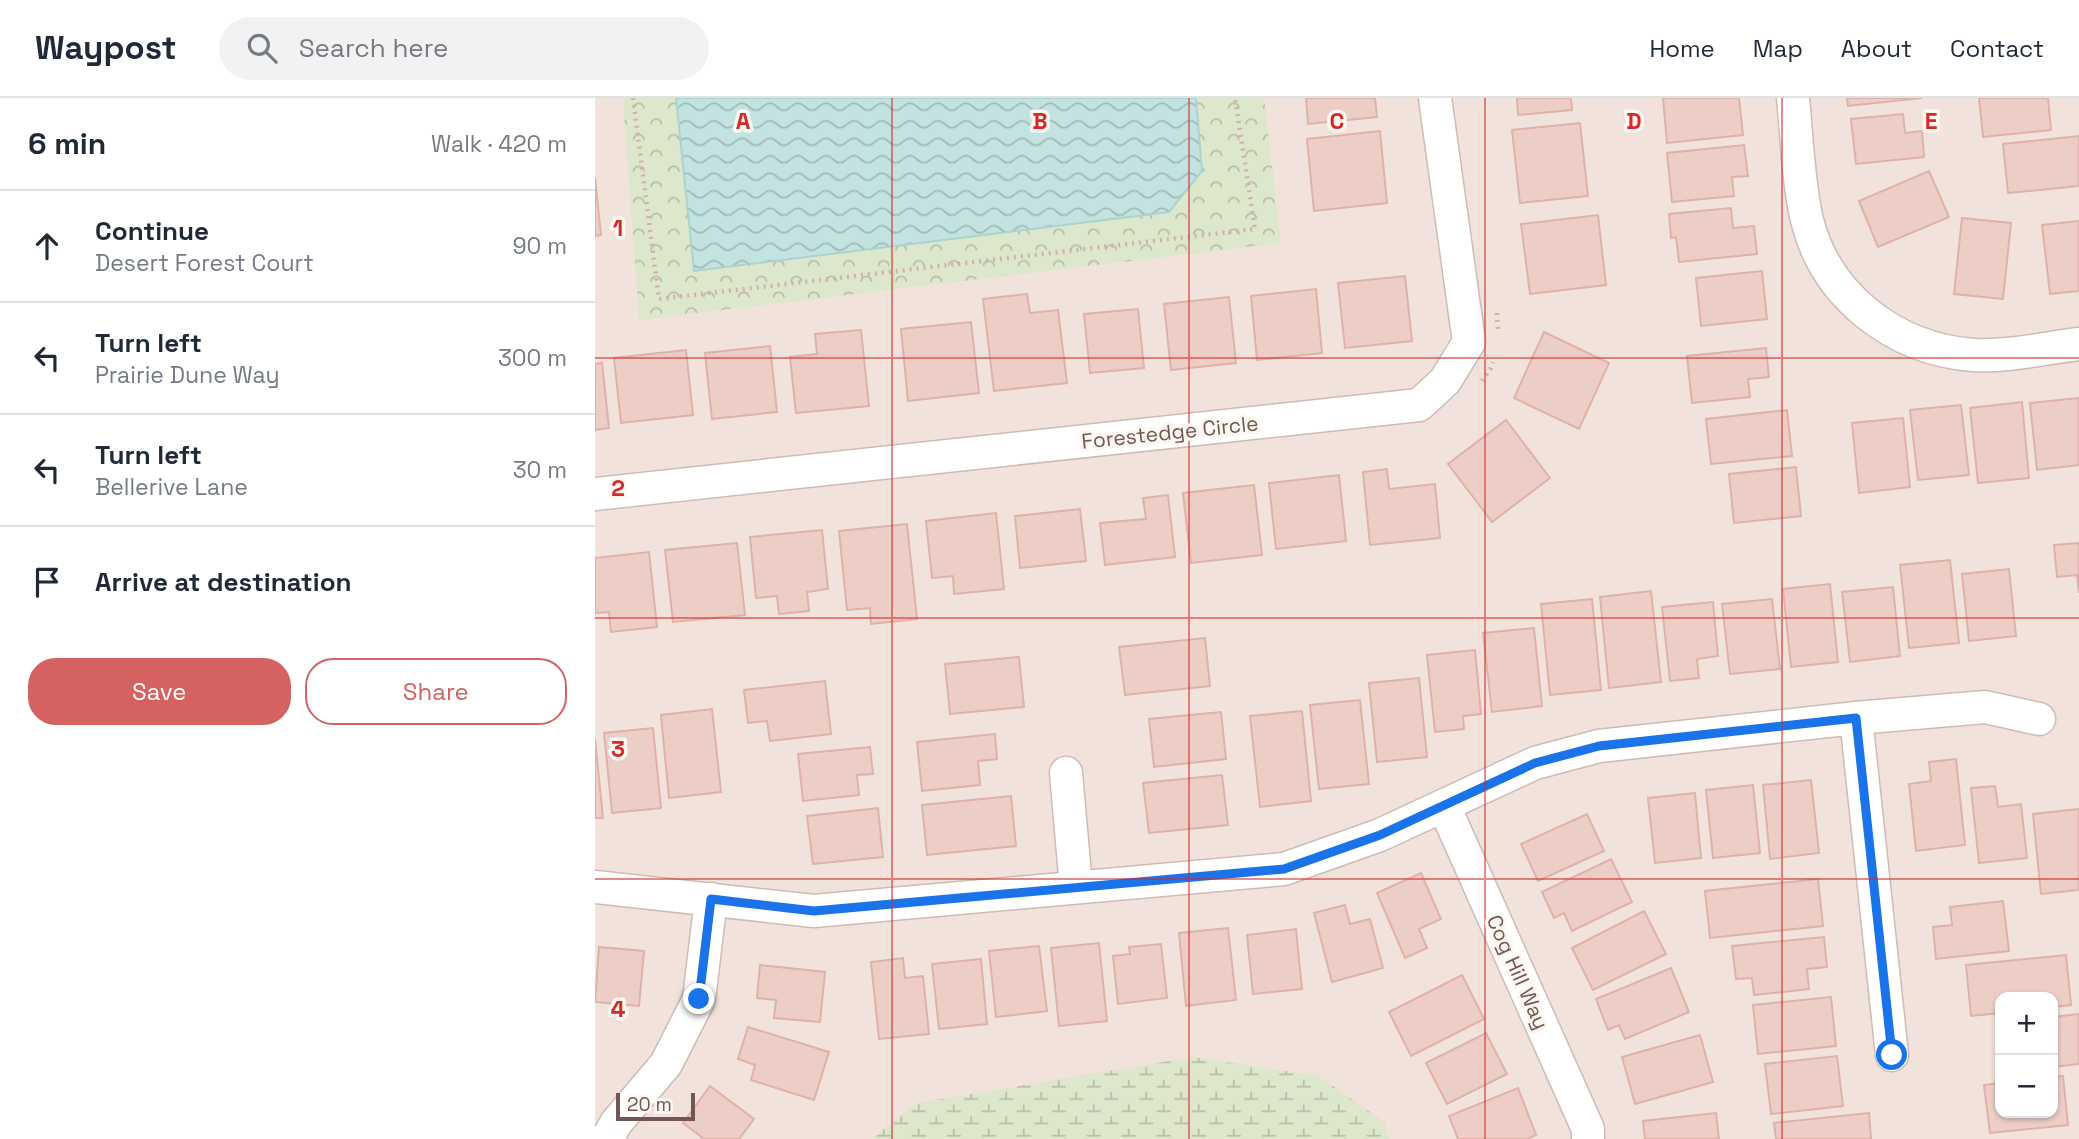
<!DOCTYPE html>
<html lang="en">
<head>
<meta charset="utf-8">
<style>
	:root { --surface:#fff; --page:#f2f2f3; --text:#1f2937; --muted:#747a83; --line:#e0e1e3; --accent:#d56261 }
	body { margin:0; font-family:"Space Grotesk",sans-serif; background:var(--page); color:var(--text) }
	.controls { position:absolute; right:21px; bottom:21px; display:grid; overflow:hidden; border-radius:14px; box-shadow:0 2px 5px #0004 }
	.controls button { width:63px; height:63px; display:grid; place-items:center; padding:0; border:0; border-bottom:2px solid var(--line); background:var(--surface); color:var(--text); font:35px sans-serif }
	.scale { position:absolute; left:21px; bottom:18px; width:79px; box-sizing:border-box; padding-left:7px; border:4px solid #735651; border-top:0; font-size:19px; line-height:24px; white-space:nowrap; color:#735651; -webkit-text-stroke:5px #fdf7f2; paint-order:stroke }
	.stop { position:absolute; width:21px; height:21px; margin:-16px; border:5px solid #1a73e8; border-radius:50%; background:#fff }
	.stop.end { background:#1a73e8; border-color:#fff; box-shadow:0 2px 7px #0008 }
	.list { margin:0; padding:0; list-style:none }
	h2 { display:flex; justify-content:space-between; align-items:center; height:91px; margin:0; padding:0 28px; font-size:30px }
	h2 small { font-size:23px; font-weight:400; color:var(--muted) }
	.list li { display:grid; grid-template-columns:46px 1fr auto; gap:21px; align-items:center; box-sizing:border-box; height:112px; padding:0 28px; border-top:2px solid var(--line) }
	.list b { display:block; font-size:26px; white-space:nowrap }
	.list p { margin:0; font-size:23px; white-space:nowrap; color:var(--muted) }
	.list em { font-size:23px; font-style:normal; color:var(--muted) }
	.actions { display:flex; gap:14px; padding:21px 28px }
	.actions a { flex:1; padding:16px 0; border:2px solid var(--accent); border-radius:28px; text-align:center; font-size:24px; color:var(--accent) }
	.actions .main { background:var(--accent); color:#fff }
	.icon { flex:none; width:38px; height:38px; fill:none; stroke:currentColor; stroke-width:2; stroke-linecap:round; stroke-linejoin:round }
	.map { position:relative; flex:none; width:1484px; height:1041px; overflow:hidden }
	header { display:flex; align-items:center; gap:42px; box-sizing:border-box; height:98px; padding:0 35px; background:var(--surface); border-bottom:2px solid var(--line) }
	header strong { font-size:33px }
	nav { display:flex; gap:38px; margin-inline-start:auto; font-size:24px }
	.search { width:490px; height:63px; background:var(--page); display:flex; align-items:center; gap:18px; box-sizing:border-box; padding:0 24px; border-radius:38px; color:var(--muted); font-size:26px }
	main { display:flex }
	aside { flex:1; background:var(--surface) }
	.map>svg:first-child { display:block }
</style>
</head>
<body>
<header>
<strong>Waypost</strong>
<div class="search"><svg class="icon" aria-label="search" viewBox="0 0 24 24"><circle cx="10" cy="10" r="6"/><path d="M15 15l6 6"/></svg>Search here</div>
<nav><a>Home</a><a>Map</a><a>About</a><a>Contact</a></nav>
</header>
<main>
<aside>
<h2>6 min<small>Walk · 420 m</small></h2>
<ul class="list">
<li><svg class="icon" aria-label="ahead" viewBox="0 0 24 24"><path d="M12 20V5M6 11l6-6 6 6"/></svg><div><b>Continue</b><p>Desert Forest Court</p></div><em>90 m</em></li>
<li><svg class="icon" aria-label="left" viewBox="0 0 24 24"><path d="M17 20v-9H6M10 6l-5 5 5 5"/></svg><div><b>Turn left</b><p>Prairie Dune Way</p></div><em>300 m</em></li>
<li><svg class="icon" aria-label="left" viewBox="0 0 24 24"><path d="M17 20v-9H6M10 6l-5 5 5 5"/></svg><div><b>Turn left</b><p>Bellerive Lane</p></div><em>30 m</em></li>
<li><svg class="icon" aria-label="arrive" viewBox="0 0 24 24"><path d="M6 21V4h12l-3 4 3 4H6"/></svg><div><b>Arrive at destination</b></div></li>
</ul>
<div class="actions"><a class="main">Save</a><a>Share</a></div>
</aside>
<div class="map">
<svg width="1484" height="1041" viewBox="0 0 1484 1041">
	<defs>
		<pattern id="wetland-marsh" width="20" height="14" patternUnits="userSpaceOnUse" patternTransform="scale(1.75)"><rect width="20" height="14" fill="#dde7cc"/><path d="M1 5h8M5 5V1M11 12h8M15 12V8" fill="none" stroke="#b8bea8"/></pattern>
		<pattern id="park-crowns" width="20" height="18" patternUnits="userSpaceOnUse" patternTransform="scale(1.75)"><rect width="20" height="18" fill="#dde7cc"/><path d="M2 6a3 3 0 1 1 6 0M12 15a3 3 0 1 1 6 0" fill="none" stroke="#b8bea8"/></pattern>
		<pattern id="water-waves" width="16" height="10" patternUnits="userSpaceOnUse" patternTransform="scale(1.75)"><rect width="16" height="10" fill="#c2e3e0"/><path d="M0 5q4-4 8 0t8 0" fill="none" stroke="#a2bbb8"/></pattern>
	</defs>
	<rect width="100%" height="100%" fill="#fbf2ec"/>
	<!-- residential -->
	<path fill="#f1e3db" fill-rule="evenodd" d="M 0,0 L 1484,0 L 1484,1041 L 0,1041 ZM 1405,899 L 1458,899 L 1458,1015 L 1405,1015 Z"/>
	<!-- wetland -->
	<path fill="url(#wetland-marsh)" d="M 598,959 L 724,978 L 789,1024 L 794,1041 L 277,1041 L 322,1005 Z"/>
	<!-- park -->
	<path fill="url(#park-crowns)" d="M 28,0 L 669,0 L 686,145 L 44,222 Z"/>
	<!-- water -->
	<path fill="url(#water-waves)" stroke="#aad3d1" stroke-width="2" d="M 81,0 L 601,0 L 607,73 L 574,114 L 99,173 Z"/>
	<!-- building -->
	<g fill="#edcec7" stroke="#deb2a9" stroke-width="2">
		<path d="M 711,0 L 780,0 L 782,19 L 713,26 Z"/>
		<path d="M 922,0 L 976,0 L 977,12 L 923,17 Z"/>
		<path d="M 1068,0 L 1144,0 L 1148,37 L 1072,45 Z"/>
		<path d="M 1252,0 L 1327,0 L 1253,8 Z"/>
		<path d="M 1384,0 L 1453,0 L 1456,32 L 1388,39 Z"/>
		<path d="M 1308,16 L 1310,35 L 1327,33 L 1329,59 L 1261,66 L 1256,21 Z"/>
		<path d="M 985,25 L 993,98 L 925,105 L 917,32 Z"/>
		<path d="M 785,33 L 792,105 L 719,113 L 712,41 Z"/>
		<path d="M 1484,38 L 1484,88 L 1413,95 L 1408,46 Z"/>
		<path d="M 1149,47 L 1153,78 L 1137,79 L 1139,98 L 1077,104 L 1072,55 Z"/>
		<path d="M 1334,73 L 1354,119 L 1283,149 L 1264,103 Z"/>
		<path d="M 0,79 L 6,137 L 0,138 Z"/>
		<path d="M 1136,110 L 1138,130 L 1159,128 L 1162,156 L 1084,164 L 1081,139 L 1076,140 L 1074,116 Z"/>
		<path d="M 1003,117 L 1011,187 L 935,196 L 926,126 Z"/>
		<path d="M 1367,120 L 1416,125 L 1408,201 L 1359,196 Z"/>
		<path d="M 1484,123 L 1484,193 L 1455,196 L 1447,127 Z"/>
		<path d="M 1167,173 L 1172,221 L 1106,228 L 1101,180 Z"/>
		<path d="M 810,178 L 817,243 L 750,250 L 743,185 Z"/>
		<path d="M 721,191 L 727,255 L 662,262 L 656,198 Z"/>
		<path d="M 432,196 L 435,215 L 463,212 L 472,285 L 399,293 L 388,201 Z"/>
		<path d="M 634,199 L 641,265 L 576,272 L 569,206 Z"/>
		<path d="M 543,211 L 549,270 L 495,275 L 489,216 Z"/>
		<path d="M 376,224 L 384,295 L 313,303 L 306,231 Z"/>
		<path d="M 266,232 L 274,308 L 201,315 L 195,259 L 222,256 L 220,236 Z"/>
		<path d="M 949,234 L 1014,265 L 984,331 L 919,300 Z"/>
		<path d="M 175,248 L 182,314 L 117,321 L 110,255 Z"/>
		<path d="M 1171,250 L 1174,279 L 1153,281 L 1155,299 L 1097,305 L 1092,258 Z"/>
		<path d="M 91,252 L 98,317 L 26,325 L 19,260 Z"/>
		<path d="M 7,265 L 14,330 L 0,332 L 0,266 Z"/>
		<path d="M 1484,300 L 1484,367 L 1442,372 L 1435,305 Z"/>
		<path d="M 1427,304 L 1434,380 L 1383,385 L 1375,310 Z"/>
		<path d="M 1366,307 L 1374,377 L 1323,382 L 1315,312 Z"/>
		<path d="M 1192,312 L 1197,358 L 1116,366 L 1111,321 Z"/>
		<path d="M 1308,320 L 1315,389 L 1264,395 L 1257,325 Z"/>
		<path d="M 911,322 L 955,380 L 897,424 L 853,366 Z"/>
		<path d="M 1201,369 L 1206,418 L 1139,425 L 1134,376 Z"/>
		<path d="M 792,371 L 794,391 L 840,386 L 845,440 L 775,447 L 768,374 Z"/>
		<path d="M 744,377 L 751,443 L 681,451 L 674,385 Z"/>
		<path d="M 659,387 L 667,457 L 596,465 L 588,395 Z"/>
		<path d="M 573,397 L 580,459 L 510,467 L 505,425 L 551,421 L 548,400 Z"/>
		<path d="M 485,411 L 491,463 L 425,470 L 420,418 Z"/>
		<path d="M 401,415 L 409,491 L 359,496 L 358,478 L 337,480 L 331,423 Z"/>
		<path d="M 312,426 L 322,521 L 276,526 L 275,510 L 252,512 L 244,433 Z"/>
		<path d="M 227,432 L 233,491 L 212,494 L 214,513 L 184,516 L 182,498 L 161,500 L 155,439 Z"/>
		<path d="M 142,445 L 150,517 L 78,524 L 70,452 Z"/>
		<path d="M 1484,445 L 1484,495 L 1482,477 L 1462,479 L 1459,447 Z"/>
		<path d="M 54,454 L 62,529 L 16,534 L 14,514 L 0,515 L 0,460 Z"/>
		<path d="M 1355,462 L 1364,545 L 1314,550 L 1305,467 Z"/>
		<path d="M 1414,471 L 1421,538 L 1374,543 L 1367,476 Z"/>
		<path d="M 1235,486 L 1243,564 L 1196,569 L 1188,491 Z"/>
		<path d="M 1298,489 L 1305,558 L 1255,564 L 1247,494 Z"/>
		<path d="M 1056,493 L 1066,584 L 1014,590 L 1005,499 Z"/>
		<path d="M 997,501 L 1006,592 L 955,597 L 946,506 Z"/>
		<path d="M 1177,501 L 1185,571 L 1135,576 L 1127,506 Z"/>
		<path d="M 1118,504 L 1123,558 L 1102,561 L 1104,580 L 1075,583 L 1067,509 Z"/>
		<path d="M 939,530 L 947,608 L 897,614 L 888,535 Z"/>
		<path d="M 610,540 L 615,588 L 530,597 L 524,549 Z"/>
		<path d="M 880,552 L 886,616 L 868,618 L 869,631 L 840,634 L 832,557 Z"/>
		<path d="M 424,559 L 429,609 L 355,616 L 350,566 Z"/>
		<path d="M 824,580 L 832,659 L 782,664 L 774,585 Z"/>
		<path d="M 230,583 L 236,636 L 175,643 L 172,623 L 153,625 L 149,592 Z"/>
		<path d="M 765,602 L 774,686 L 724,691 L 715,607 Z"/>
		<path d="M 117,611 L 126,694 L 74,700 L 66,617 Z"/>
		<path d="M 707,613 L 716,703 L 665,709 L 655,618 Z"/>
		<path d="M 626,614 L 631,661 L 559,669 L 554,621 Z"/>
		<path d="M 58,630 L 66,710 L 17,715 L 9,635 Z"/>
		<path d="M 400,636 L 402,661 L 383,663 L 385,687 L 327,693 L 322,644 Z"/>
		<path d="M 0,641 L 8,720 L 0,720 Z"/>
		<path d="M 275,649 L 278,676 L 262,677 L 264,697 L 208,703 L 203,656 Z"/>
		<path d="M 1361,661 L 1370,747 L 1321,753 L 1314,686 L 1336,683 L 1334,664 Z"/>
		<path d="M 627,677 L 633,727 L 554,735 L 548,685 Z"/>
		<path d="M 1216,682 L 1224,755 L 1175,761 L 1168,687 Z"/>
		<path d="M 1158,687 L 1165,755 L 1118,760 L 1111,692 Z"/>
		<path d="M 1400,688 L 1403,709 L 1426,706 L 1432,760 L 1384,765 L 1376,690 Z"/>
		<path d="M 1100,695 L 1106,760 L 1060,765 L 1053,700 Z"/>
		<path d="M 416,698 L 421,748 L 332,757 L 327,707 Z"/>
		<path d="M 283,710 L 288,759 L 218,766 L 212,718 Z"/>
		<path d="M 1484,711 L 1484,792 L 1446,796 L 1438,716 Z"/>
		<path d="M 992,716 L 1009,753 L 943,783 L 926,746 Z"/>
		<path d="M 1016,761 L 1037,804 L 977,833 L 969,815 L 959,820 L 947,794 Z"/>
		<path d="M 826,775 L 846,821 L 824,831 L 832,850 L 810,860 L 782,795 Z"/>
		<path d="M 1223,781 L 1228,828 L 1115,840 L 1110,793 Z"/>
		<path d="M 1408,803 L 1414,853 L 1341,861 L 1338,829 L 1357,827 L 1355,809 Z"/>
		<path d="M 750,807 L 755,826 L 775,821 L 788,870 L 737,884 L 719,815 Z"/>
		<path d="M 1049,813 L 1071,856 L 998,892 L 977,850 Z"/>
		<path d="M 633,830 L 641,902 L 591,908 L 584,835 Z"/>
		<path d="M 701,831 L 707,891 L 658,896 L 652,837 Z"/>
		<path d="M 1229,839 L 1232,869 L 1212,871 L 1214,891 L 1159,897 L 1157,880 L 1141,881 L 1137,848 Z"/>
		<path d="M 504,845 L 512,923 L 464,928 L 456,850 Z"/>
		<path d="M 566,846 L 572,900 L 523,906 L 518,858 L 535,856 L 534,849 Z"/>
		<path d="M 444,848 L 452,913 L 401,919 L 394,853 Z"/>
		<path d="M 4,849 L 49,853 L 44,908 L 0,904 Z"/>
		<path d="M 1471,857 L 1476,907 L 1458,909 L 1458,899 L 1405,899 L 1405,915 L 1376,918 L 1371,867 Z"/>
		<path d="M 308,860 L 310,880 L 328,878 L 334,936 L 284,941 L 276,864 Z"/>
		<path d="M 386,861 L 392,926 L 344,931 L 337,866 Z"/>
		<path d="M 165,867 L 230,874 L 225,924 L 179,920 L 181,902 L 162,900 Z"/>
		<path d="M 1076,870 L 1094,914 L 1030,941 L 1024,927 L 1013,932 L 1001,901 Z"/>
		<path d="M 867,877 L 889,921 L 816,958 L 794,914 Z"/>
		<path d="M 1236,899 L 1241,948 L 1163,956 L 1158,907 Z"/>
		<path d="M 1484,916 L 1484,966 L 1458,969 L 1458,919 Z"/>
		<path d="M 153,929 L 234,954 L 219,1002 L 156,982 L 160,967 L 143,961 Z"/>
		<path d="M 891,935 L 912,976 L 852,1006 L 831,965 Z"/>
		<path d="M 1105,937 L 1118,984 L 1040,1006 L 1027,959 Z"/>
		<path d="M 1242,958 L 1248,1008 L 1176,1016 L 1170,966 Z"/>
		<path d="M 1468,978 L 1473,1027 L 1395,1035 L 1389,987 L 1405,985 L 1405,1015 L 1458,1015 L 1458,979 Z"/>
		<path d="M 115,988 L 159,1021 L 144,1041 L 109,1041 L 88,1025 Z"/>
		<path d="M 923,990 L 941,1037 L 931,1041 L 863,1041 L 854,1018 Z"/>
		<path d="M 1121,1015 L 1124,1041 L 1050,1041 L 1048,1023 Z"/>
		<path d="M 1274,1015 L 1276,1041 L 1181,1041 L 1179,1025 Z"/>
	</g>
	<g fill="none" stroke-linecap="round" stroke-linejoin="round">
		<defs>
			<g id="minor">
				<path d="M 1198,0 C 1202,40 1203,83 1212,122 C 1231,199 1300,251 1378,257 C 1413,259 1450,250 1484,246"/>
				<path d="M 0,396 L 824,307 L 850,283 L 874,244 L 840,0"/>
				<path d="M 1261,620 L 1297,957"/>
				<path d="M 471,675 L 481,789"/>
				<path d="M 849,708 L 993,1031 L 993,1041"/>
				<path d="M 0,789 L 219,813 L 689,771 L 785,737 L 940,665 L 1004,648 L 1261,620 L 1390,609 L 1444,621"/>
				<path d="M 12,1041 L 21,1025 L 71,966 L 104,901 L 116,801"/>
			</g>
		</defs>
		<!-- minor casing -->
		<use href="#minor" stroke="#cebbb5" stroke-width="35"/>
		<!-- path -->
		<g stroke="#d2b1aa" stroke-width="4.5" stroke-dasharray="2 5" stroke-linecap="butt">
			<path d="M 38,0 L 64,201 L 660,131 L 640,0"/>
			<path d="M 902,215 L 903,234"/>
			<path d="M 887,283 L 896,270 L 898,264"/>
		</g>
		<!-- minor -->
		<use href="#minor" stroke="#fff" stroke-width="32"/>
	</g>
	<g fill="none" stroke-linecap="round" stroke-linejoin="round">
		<!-- route -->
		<path stroke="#1a73e8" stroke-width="9" d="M 104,901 L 116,801 L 219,813 L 689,771 L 785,737 L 940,665 L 1004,648 L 1261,620 L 1297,957"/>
	</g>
	<!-- grid -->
	<path fill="none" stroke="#d62828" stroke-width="2" stroke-opacity="0.55" d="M 297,0 L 297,1041M 594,0 L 594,1041M 890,0 L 890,1041M 1187,0 L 1187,1041M 0,260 L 1484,260M 0,520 L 1484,520M 0,781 L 1484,781"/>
	<g text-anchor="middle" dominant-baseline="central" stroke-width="7" stroke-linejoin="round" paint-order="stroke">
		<!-- street labels -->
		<g font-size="21" fill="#735651" stroke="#fdf7f2">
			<text transform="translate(575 334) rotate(-6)">Forestedge Circle</text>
			<text transform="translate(923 874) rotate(66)">Cog Hill Way</text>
		</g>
	</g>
	<g font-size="23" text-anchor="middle" font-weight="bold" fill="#d62828" stroke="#fdf7f2" stroke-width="7" stroke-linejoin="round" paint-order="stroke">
		<text x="148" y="31">A</text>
		<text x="445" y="31">B</text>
		<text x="742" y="31">C</text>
		<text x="1039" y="31">D</text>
		<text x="1336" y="31">E</text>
		<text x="23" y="138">1</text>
		<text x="23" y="398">2</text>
		<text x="23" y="659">3</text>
		<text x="23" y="919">4</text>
	</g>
</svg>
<div class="controls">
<button>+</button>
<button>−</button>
</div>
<div class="scale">20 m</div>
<div class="stop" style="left:1297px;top:957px"></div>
<div class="stop end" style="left:104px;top:901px"></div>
</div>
</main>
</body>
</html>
